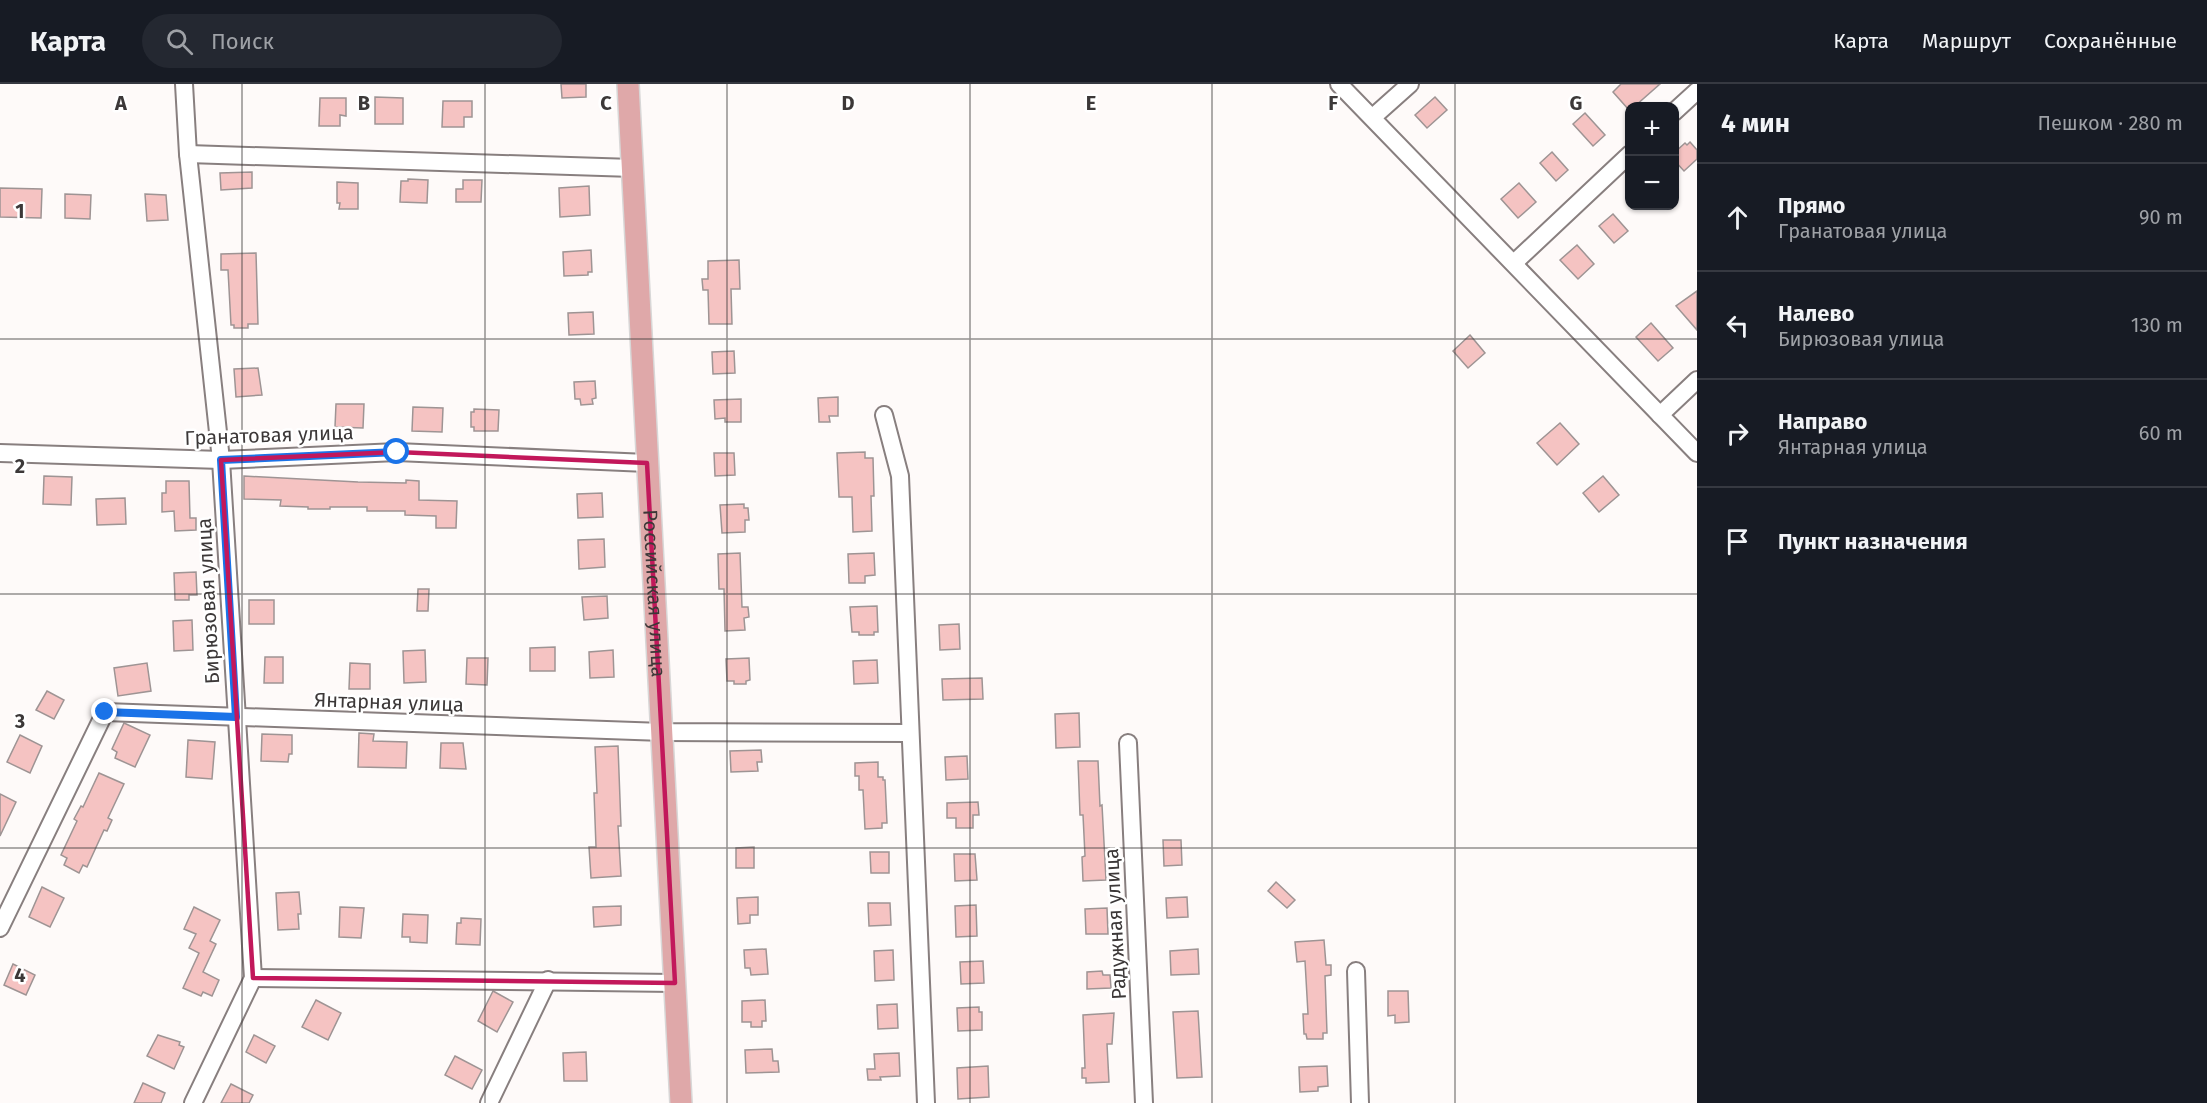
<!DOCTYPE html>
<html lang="ru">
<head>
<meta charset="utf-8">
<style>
	:root { --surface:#171b24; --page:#242831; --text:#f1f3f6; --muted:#9ea1a6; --line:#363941 }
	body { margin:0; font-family:"Fira Sans",sans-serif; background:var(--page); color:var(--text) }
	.controls { position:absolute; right:18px; top:18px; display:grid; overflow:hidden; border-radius:12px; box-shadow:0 2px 4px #0004 }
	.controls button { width:54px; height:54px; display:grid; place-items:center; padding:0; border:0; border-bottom:2px solid var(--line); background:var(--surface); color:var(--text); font:30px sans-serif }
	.stop { position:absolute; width:18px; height:18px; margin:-14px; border:4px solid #1a73e8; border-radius:50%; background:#fff }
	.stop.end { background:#1a73e8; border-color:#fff; box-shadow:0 2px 6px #0008 }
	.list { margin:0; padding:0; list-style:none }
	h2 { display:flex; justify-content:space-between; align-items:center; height:78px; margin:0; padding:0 24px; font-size:26px }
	h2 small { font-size:20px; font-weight:400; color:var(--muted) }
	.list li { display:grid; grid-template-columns:39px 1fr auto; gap:18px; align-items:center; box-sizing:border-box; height:108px; padding:0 24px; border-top:2px solid var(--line) }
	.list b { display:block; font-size:22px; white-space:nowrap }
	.list p { margin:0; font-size:20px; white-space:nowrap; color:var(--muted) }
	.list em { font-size:20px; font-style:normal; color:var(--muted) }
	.icon { flex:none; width:33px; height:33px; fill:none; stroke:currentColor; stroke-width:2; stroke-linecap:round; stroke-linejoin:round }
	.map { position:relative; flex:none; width:1697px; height:1019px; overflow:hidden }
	header { display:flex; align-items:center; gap:36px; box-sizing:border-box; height:84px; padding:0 30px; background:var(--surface); border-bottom:2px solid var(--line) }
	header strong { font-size:28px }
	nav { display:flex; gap:33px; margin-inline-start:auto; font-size:21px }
	.search { width:420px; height:54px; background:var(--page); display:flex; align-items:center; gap:15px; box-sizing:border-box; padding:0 21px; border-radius:33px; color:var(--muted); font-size:22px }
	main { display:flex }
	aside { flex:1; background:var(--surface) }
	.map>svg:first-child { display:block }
</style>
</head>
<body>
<header>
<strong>Карта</strong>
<div class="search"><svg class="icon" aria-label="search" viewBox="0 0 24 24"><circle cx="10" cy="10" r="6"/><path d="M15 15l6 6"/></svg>Поиск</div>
<nav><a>Карта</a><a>Маршрут</a><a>Сохранённые</a></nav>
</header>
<main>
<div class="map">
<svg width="1697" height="1019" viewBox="0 0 1697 1019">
	<rect width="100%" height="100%" fill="#fefaf9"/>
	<!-- building -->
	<g fill="#f5c3c2" stroke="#9e9494" stroke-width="1.5">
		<path d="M 561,0 L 586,0 L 586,13 L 562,14 Z"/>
		<path d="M 1621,0 L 1660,0 L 1635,22 L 1629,22 L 1629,26 L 1613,8 Z"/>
		<path d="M 375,13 L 403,14 L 403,40 L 375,40 Z"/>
		<path d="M 1435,13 L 1447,26 L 1427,44 L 1415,31 Z"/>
		<path d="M 320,14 L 346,14 L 346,32 L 340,31 L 340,42 L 319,42 Z"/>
		<path d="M 443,17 L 472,17 L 472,33 L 464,33 L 464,43 L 442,43 Z"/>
		<path d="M 1585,29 L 1605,51 L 1593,62 L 1573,40 Z"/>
		<path d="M 1690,58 L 1697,66 L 1697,75 L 1684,87 L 1674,76 L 1674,69 L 1685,59 L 1687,61 Z"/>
		<path d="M 1552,68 L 1568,86 L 1556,97 L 1540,79 Z"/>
		<path d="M 252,88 L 252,104 L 221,106 L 220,89 Z"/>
		<path d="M 408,95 L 428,96 L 427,119 L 400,118 L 401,97 L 408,97 Z"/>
		<path d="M 463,96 L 482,96 L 481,118 L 456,118 L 456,105 L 463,105 Z"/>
		<path d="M 337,98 L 358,99 L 358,125 L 339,125 L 340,119 L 337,119 Z"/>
		<path d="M 1519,99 L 1536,118 L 1518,134 L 1501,115 Z"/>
		<path d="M 589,102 L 590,131 L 560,133 L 559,104 Z"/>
		<path d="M 0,104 L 42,105 L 41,134 L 0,133 Z"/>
		<path d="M 65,110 L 91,111 L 90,135 L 65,134 Z"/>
		<path d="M 145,110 L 166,111 L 168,136 L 147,137 Z"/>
		<path d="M 1613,130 L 1628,147 L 1614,159 L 1599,142 Z"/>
		<path d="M 1577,161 L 1594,180 L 1578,195 L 1560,176 Z"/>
		<path d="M 591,166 L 592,188 L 588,188 L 588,191 L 564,192 L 563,168 Z"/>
		<path d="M 256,169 L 258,240 L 248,240 L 248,244 L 234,244 L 234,241 L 231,241 L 228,186 L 221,186 L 221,170 Z"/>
		<path d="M 739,176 L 740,205 L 731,205 L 732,240 L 709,240 L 708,206 L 703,206 L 702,195 L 708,195 L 708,177 Z"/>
		<path d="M 1697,207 L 1697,246 L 1676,222 Z"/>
		<path d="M 593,228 L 594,250 L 569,251 L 568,229 Z"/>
		<path d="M 1651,239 L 1673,264 L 1658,277 L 1636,253 Z"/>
		<path d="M 1470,251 L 1485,269 L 1468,284 L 1453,267 Z"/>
		<path d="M 734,267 L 735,289 L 713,290 L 712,268 Z"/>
		<path d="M 258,284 L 262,311 L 236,313 L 234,285 Z"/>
		<path d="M 595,297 L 596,314 L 592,315 L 593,320 L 581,321 L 580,315 L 575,315 L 574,298 Z"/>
		<path d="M 838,313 L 838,332 L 829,332 L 830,338 L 819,338 L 818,314 Z"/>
		<path d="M 741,315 L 741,338 L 725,338 L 725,334 L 715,335 L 714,316 Z"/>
		<path d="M 336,320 L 364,320 L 363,344 L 335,343 Z"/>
		<path d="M 413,323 L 443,324 L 442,348 L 412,347 Z"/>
		<path d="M 474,325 L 499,326 L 498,347 L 474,347 L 474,343 L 471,343 L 471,328 L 474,328 Z"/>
		<path d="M 1560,339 L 1579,360 L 1557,381 L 1537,359 Z"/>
		<path d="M 865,368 L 865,374 L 873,374 L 874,412 L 871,412 L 872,447 L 853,448 L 852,413 L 839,413 L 837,369 Z"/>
		<path d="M 714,369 L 734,369 L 735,391 L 715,392 Z"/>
		<path d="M 44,392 L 72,393 L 71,421 L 43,420 Z"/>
		<path d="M 244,392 L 358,398 L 406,399 L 406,396 L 419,397 L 419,416 L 457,417 L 456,444 L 436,444 L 436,432 L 405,431 L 405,427 L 367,427 L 367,423 L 330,423 L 330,425 L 308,425 L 308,423 L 280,422 L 281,416 L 244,415 Z"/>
		<path d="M 1603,392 L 1619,411 L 1599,428 L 1583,409 Z"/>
		<path d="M 166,397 L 189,397 L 190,434 L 196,434 L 196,446 L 175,447 L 174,427 L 162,428 L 162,409 L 166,409 Z"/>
		<path d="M 602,409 L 603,433 L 578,434 L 577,410 Z"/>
		<path d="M 125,414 L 126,440 L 97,441 L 96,415 Z"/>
		<path d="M 744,420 L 744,424 L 748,424 L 749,436 L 745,436 L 745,448 L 722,449 L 720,421 Z"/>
		<path d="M 604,455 L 605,483 L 579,485 L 578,456 Z"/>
		<path d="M 740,469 L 742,523 L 748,523 L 749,533 L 744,534 L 745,546 L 725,547 L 724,505 L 719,505 L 718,470 Z"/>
		<path d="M 874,469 L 875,491 L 865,492 L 865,499 L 849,499 L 848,470 Z"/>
		<path d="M 196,488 L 197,511 L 189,511 L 189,516 L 175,516 L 174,489 Z"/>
		<path d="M 418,505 L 429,505 L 428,527 L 417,527 Z"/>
		<path d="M 607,512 L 608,534 L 584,536 L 582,513 Z"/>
		<rect x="249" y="516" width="25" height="24"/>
		<path d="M 877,522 L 878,548 L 874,548 L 874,551 L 859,551 L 859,548 L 852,548 L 850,523 Z"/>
		<path d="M 192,536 L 193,566 L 174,567 L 173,537 Z"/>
		<path d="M 959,540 L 960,565 L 940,566 L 939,541 Z"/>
		<path d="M 555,563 L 555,587 L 530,587 L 530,564 Z"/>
		<path d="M 425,566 L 426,598 L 404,599 L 403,567 Z"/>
		<path d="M 613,566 L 614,593 L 590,594 L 589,568 Z"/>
		<path d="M 265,573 L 283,573 L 283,599 L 264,599 Z"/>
		<path d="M 467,574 L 488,574 L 487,601 L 466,600 Z"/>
		<path d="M 749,574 L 750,596 L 746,597 L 746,600 L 734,600 L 734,597 L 727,597 L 726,575 Z"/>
		<path d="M 877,576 L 878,599 L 854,600 L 853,577 Z"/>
		<path d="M 147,579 L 151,607 L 118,612 L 114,584 Z"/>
		<path d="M 350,579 L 370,580 L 370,605 L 349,605 Z"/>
		<path d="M 982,594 L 983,615 L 943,616 L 942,595 Z"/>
		<path d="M 47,607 L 64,616 L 54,635 L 36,626 Z"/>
		<path d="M 1079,629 L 1080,663 L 1056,664 L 1055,630 Z"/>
		<path d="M 124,639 L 150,651 L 135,683 L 115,674 L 117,668 L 112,665 Z"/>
		<path d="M 359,649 L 374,650 L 373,657 L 407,658 L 406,684 L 358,683 Z"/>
		<path d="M 262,650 L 292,651 L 292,670 L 289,670 L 288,678 L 261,677 Z"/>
		<path d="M 20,651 L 42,662 L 30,689 L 7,678 Z"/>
		<path d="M 188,656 L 215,658 L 212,695 L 186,693 Z"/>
		<path d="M 441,659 L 463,659 L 466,685 L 440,684 Z"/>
		<path d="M 618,662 L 621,742 L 618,742 L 621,792 L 591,794 L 589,763 L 596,763 L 594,709 L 597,709 L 595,663 Z"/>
		<path d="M 761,666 L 762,678 L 757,678 L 758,687 L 731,688 L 730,667 Z"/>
		<path d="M 967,672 L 968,695 L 946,696 L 945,673 Z"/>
		<path d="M 1078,677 L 1098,677 L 1100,722 L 1102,721 L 1106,796 L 1083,797 L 1082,773 L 1085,772 L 1083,731 L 1080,731 Z"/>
		<path d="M 878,678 L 878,693 L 883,693 L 883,696 L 885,696 L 887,739 L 882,739 L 882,744 L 865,745 L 863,706 L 859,706 L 859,692 L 855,692 L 855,679 Z"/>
		<path d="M 99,689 L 124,700 L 108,734 L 112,736 L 107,747 L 104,746 L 87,783 L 83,781 L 79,789 L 64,781 L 67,774 L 61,771 L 77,737 L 74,735 L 81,722 L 83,723 Z"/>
		<path d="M 0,710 L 16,718 L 0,752 Z"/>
		<path d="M 978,718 L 979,731 L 973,731 L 973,744 L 956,744 L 956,734 L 947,734 L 947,719 Z"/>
		<path d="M 1163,756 L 1181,756 L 1182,781 L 1164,782 Z"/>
		<path d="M 754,763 L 754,784 L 736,784 L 736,764 Z"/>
		<path d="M 870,768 L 889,768 L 889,789 L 871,789 Z"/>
		<path d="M 954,770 L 975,770 L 977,796 L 955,797 Z"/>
		<path d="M 1276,798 L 1295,816 L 1287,824 L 1268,807 Z"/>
		<path d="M 42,803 L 64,814 L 50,843 L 29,833 Z"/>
		<path d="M 299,808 L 301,830 L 298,830 L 299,845 L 278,846 L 276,809 Z"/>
		<path d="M 758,813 L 758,831 L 750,831 L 750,839 L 738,840 L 737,814 Z"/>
		<path d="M 1187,813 L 1188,833 L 1167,834 L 1166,814 Z"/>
		<path d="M 868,819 L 890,819 L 891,841 L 869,842 Z"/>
		<path d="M 976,821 L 977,852 L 956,853 L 955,822 Z"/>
		<path d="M 621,822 L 621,841 L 594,843 L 593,823 Z"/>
		<path d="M 194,823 L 220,836 L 210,857 L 216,860 L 203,888 L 219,896 L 212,912 L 203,908 L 201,912 L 183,904 L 199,869 L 189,864 L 196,850 L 184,845 Z"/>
		<path d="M 340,823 L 364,824 L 361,854 L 339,853 Z"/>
		<path d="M 1107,824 L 1108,850 L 1086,850 L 1085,825 Z"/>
		<path d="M 403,830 L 428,831 L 427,859 L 410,858 L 410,853 L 402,853 Z"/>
		<path d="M 461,834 L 481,835 L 480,861 L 456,860 L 457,839 L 461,839 Z"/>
		<path d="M 1324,856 L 1326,881 L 1331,881 L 1331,891 L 1325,892 L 1327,949 L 1323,949 L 1323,955 L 1307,955 L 1306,950 L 1304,950 L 1303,930 L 1308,930 L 1305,877 L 1297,878 L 1295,858 Z"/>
		<path d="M 766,865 L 768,890 L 751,891 L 750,884 L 745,884 L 744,866 Z"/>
		<path d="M 1198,865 L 1199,890 L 1171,891 L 1170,867 Z"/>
		<path d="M 893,866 L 894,896 L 875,897 L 874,867 Z"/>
		<path d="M 983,877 L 984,899 L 961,900 L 960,878 Z"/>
		<path d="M 13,880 L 35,891 L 26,911 L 4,901 Z"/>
		<path d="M 1102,887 L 1103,891 L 1110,891 L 1111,904 L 1087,905 L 1087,888 Z"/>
		<path d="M 493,907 L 513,918 L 497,948 L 478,937 Z"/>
		<path d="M 1388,907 L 1408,907 L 1409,938 L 1395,939 L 1395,931 L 1388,932 Z"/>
		<path d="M 316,916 L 341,929 L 328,956 L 302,943 Z"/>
		<path d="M 765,916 L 766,937 L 762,937 L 762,943 L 751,943 L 751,938 L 742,938 L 742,917 Z"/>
		<path d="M 897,920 L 898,944 L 878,945 L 877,921 Z"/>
		<path d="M 979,923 L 979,928 L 982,928 L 982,946 L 958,947 L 957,924 Z"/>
		<path d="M 1198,927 L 1202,993 L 1177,994 L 1173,928 Z"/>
		<path d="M 1114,929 L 1112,960 L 1107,960 L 1109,998 L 1086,999 L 1086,994 L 1082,994 L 1082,984 L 1085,984 L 1083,931 Z"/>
		<path d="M 158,951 L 180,958 L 179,961 L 184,963 L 174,985 L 147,972 Z"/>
		<path d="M 254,951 L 275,962 L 266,979 L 246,968 Z"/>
		<path d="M 772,965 L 773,977 L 778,977 L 779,988 L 746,989 L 745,966 Z"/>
		<path d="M 586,968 L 587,997 L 564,997 L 563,969 Z"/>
		<path d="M 899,969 L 900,992 L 880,993 L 881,996 L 868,996 L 867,985 L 875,985 L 874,970 Z"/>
		<path d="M 455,972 L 482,986 L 472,1005 L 445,991 Z"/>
		<path d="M 988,982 L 989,1013 L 958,1015 L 957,984 Z"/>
		<path d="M 1327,982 L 1328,1002 L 1318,1003 L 1318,1007 L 1300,1008 L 1299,983 Z"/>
		<path d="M 143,999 L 165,1009 L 161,1019 L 134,1019 Z"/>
		<path d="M 231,1000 L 253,1011 L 249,1019 L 221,1019 Z"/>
	</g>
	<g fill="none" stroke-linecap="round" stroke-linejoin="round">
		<defs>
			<g id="minor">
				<path d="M 184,0 L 188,70 L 221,376 L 253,894 L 193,1019"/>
				<path d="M 1339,0 L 1697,369"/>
				<path d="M 1674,28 L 1697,7"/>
				<path d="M 1373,33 L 1410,0"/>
				<path d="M 188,70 L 633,84"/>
				<path d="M 1514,179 L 1630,70"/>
				<path d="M 884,331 L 900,392 L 926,1019"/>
				<path d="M 1660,331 L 1697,296"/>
				<path d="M 0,369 L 221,376 L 397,368 L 647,379"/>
				<path d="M 1128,659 L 1144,1019"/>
				<path d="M 0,844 L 105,628 L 663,648 L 910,649"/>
				<path d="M 1356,887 L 1360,1019"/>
				<path d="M 253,894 L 675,899"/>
				<path d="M 489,1019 L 548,896"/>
			</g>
			<g id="major">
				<path id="s1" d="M 628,0 L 681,1019"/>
			</g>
		</defs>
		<!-- minor casing -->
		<use href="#minor" stroke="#887f7f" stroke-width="20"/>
		<!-- major casing -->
		<use href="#major" stroke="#d8d7d7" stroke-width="24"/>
		<!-- minor -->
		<use href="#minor" stroke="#fff" stroke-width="16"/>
		<!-- major -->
		<use href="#major" stroke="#dfa8a9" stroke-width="21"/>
	</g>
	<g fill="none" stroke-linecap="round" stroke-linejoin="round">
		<!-- route -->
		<path stroke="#1a73e8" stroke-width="8" d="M 105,628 L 236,633 L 221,376 L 397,368"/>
	</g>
	<!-- marked area -->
	<path fill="none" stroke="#c2185b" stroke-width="4.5" stroke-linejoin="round" d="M 397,368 L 647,379 L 675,899 L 253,894 L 221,376 Z"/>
	<!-- grid -->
	<path fill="none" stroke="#3c3838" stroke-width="1.5" stroke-opacity="0.55" d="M 242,0 L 242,1019M 485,0 L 485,1019M 727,0 L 727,1019M 970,0 L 970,1019M 1212,0 L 1212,1019M 1455,0 L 1455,1019M 0,255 L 1697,255M 0,510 L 1697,510M 0,764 L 1697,764"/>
	<g text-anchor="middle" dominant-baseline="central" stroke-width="5" stroke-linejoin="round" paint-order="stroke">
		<!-- street labels -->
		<g font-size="20" fill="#3c3838" stroke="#fff">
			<text transform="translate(269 351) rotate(-2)">Гранатовая улица</text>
			<text stroke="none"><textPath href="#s1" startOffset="510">Российская улица</textPath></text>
			<text transform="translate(208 517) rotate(-93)">Бирюзовая улица</text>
			<text transform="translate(389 618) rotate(2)">Янтарная улица</text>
			<text transform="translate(1115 840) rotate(-93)">Радужная улица</text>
		</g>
	</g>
	<g font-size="20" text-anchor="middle" font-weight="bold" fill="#3c3838" stroke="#fff" stroke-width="5" stroke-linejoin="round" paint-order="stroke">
		<text x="121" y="26">A</text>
		<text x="364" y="26">B</text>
		<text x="606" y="26">C</text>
		<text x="848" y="26">D</text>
		<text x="1091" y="26">E</text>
		<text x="1333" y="26">F</text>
		<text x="1576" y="26">G</text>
		<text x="20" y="134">1</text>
		<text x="20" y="389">2</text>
		<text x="20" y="644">3</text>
		<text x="20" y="898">4</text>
	</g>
</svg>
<div class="controls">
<button>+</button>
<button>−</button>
</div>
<div class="stop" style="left:397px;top:368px"></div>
<div class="stop end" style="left:105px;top:628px"></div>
</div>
<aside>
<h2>4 мин<small>Пешком · 280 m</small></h2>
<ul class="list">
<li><svg class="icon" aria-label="ahead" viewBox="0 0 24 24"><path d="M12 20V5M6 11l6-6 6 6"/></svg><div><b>Прямо</b><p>Гранатовая улица</p></div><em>90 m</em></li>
<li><svg class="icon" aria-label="left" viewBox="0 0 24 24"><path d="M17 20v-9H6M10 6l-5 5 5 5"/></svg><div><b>Налево</b><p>Бирюзовая улица</p></div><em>130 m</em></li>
<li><svg class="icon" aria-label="right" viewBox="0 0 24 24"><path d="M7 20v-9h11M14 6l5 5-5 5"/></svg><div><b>Направо</b><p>Янтарная улица</p></div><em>60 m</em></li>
<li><svg class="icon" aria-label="arrive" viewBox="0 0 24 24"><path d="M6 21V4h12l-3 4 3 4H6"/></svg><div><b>Пункт назначения</b></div></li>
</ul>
</aside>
</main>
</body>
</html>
